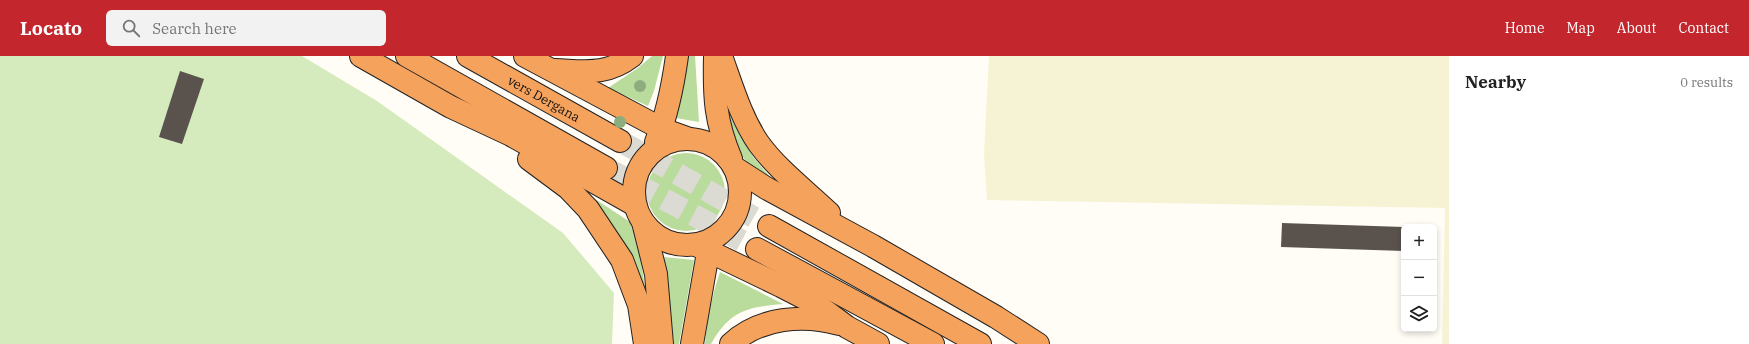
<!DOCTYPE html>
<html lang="en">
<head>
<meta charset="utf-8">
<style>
	:root { --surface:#fff; --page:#f2f2f2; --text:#222; --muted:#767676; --line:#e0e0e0; --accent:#c4262e }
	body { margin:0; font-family:"IBM Plex Serif",serif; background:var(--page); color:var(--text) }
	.controls { position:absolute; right:12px; bottom:12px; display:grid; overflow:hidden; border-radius:6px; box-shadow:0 2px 6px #0003 }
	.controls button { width:36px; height:36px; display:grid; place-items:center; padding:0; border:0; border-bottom:1px solid var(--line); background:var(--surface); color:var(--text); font:20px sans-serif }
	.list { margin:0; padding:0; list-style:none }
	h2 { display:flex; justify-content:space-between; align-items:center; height:52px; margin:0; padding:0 16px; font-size:17px }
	h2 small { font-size:13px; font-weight:400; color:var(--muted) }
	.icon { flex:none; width:22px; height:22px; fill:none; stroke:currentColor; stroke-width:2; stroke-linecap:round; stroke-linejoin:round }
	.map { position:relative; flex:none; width:1449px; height:288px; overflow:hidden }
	header { display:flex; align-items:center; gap:24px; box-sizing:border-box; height:56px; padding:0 20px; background:var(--accent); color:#fff }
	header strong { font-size:19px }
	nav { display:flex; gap:22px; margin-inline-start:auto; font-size:14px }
	.search { width:280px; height:36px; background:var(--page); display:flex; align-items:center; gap:10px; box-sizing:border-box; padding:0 14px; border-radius:6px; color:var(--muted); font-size:15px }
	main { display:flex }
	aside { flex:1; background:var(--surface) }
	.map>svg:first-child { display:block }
</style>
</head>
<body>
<header>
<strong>Locato</strong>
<div class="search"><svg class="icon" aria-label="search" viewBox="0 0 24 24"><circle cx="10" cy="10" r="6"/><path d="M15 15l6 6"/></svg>Search here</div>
<nav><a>Home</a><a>Map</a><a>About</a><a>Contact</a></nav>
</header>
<main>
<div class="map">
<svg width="1449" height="288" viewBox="0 0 1449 288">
	<rect width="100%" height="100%" fill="#fffdf5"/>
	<!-- farmland -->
	<path fill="#f6f3d4" d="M 989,0 L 1449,0 L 1449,288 L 1442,288 L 1445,152 L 987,144 L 984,98 Z"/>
	<!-- green -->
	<path fill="#d5ebbd" d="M 0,0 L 302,0 L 377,45 L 563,177 L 614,237 L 612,288 L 0,288 Z"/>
	<!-- forest -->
	<g fill="#b9dc9c">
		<path d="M 652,0 L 663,0 L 654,35 L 648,50 L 608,32 L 638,12 Z"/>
		<path d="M 689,0 L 695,0 L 699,66 L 676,62 Z"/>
		<path d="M 728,56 L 740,80 L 754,102 L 781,134 C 763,121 740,106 734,84 C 731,75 730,65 728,56 Z"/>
		<circle cx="686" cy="136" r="39"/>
		<path d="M 568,125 L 630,166 L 638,187 L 648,250 Z"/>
		<path d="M 664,201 L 694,204 L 679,288 L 674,288 Z"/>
		<path d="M 720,216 L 783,248 C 747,251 730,255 711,288 L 705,288 C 707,263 712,240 720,216 Z"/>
	</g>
	<!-- building -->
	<g fill="#5a524d">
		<path d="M 180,15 L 204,23 L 182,88 L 159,81 Z"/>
		<path d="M 1282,167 L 1404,171 L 1404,195 L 1281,191 Z"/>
	</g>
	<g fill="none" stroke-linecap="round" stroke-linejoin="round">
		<!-- highway-tunnel -->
		<g stroke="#dbdad3" stroke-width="22" stroke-dasharray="22 11" stroke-linecap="butt">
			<path d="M 620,85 L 769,170"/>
			<path d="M 606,112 L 757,193"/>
		</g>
		<defs>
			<g id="highway">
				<path d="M 361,0 L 451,51 L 511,79 L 635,149"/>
				<path d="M 407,0 L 606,112"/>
				<path id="s1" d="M 468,0 L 620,85"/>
				<path d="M 525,0 L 662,73 L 687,82"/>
				<path d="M 715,0 C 714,41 715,65 731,103"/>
				<path d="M 721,0 C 732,30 741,62 759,88 C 778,114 806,135 829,157"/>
				<path d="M 555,14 C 585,15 606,20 632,0"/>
				<circle cx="687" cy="136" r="53"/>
				<path d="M 656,86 C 667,59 673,29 677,0"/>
				<path d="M 529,103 L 568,132 L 588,153 L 622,204 L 639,249 L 645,288"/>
				<path d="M 735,112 L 766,132 L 873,190 L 996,261 L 1038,288"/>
				<path d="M 643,166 L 656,218 L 662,288"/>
				<path d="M 769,170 L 980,288"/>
				<path d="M 696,189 L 781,230 L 816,248 L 847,271 L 878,288"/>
				<path d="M 757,193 L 933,288"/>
				<path d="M 692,288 L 710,185"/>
				<path d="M 731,288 C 760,261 804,258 839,268"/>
			</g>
		</defs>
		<!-- highway casing -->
		<use href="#highway" stroke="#222" stroke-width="24"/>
		<!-- highway -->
		<use href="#highway" stroke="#f5a25d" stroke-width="22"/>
	</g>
	<!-- trees -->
	<g fill="#8dad7f">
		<circle cx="640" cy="30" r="6"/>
		<circle cx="620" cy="66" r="6"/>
	</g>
	<g text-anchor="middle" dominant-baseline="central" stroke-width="4" stroke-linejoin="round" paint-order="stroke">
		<!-- street labels -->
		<g font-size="13" fill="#111" stroke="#fff">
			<text stroke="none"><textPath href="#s1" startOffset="87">vers Dergana</textPath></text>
		</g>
	</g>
</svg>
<div class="controls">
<button>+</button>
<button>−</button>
<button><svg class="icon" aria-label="layers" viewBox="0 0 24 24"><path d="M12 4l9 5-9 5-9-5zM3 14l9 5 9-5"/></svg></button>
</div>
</div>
<aside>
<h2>Nearby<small>0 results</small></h2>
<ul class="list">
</ul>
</aside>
</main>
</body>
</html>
